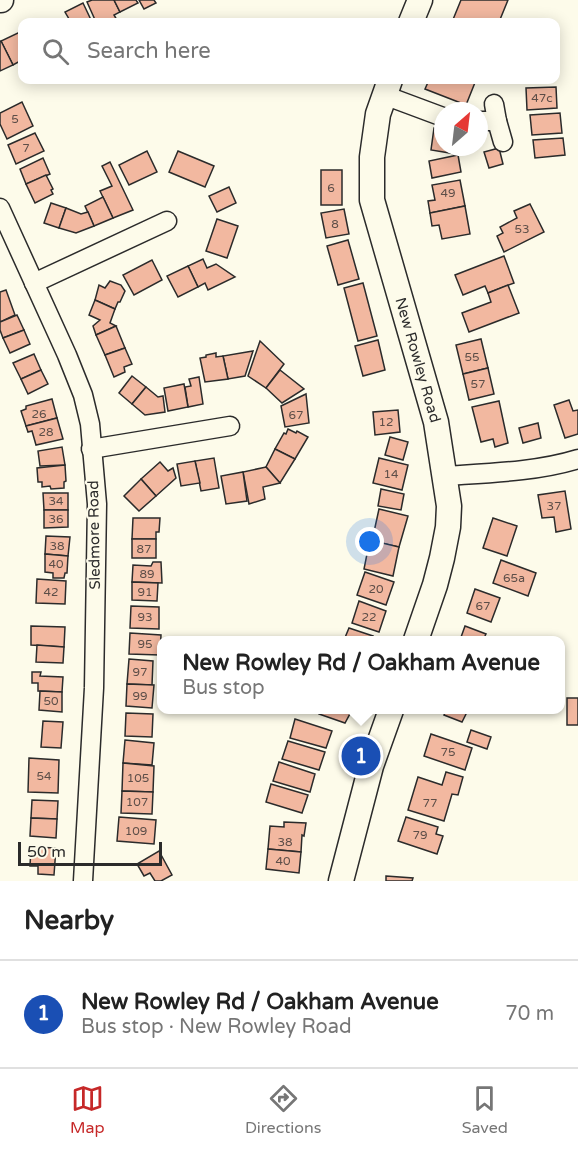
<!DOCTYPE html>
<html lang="en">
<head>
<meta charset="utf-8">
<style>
	:root { --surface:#fff; --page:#f6f6f6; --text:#222; --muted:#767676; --line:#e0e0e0; --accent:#c62828 }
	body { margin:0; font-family:"Varela Round",sans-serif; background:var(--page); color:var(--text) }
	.compass { position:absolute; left:434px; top:102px; width:54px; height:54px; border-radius:50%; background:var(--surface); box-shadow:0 3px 15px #0003; rotate:28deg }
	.scale { position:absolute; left:18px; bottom:15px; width:144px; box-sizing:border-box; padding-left:6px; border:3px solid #2b2b2b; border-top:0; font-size:16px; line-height:21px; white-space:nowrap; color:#2b2b2b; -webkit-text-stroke:4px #fdfbea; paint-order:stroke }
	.you { position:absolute; left:370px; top:542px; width:21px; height:21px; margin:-15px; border:4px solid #fff; border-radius:50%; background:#1a73e8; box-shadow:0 0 0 9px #1a73e833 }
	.badge { display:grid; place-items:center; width:39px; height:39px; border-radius:50%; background:var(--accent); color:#fff; font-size:20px; font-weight:700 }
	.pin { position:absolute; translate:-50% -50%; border:3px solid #fff; box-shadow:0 2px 6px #0006 }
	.popup { position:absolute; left:157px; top:636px; width:408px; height:78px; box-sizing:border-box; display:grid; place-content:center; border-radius:12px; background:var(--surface); filter:drop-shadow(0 2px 4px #0005); font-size:20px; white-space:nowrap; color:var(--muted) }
	.popup b { font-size:22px; color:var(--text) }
	.popup::after { content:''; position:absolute; left:50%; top:100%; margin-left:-12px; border:12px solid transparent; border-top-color:var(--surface) }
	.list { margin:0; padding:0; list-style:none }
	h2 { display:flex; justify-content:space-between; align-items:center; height:78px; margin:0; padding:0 24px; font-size:26px }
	h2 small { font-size:20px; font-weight:400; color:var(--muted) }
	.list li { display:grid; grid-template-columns:39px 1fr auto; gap:18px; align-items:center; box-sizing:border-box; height:108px; padding:0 24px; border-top:2px solid var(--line) }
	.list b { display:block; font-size:22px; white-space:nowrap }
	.list p { margin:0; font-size:20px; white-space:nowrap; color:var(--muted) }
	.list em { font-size:20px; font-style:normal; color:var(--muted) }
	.icon { flex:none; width:33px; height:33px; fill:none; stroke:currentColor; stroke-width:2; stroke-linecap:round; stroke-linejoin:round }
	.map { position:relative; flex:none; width:578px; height:881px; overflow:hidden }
	.search { position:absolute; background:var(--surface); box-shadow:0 3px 15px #0003; left:18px; right:18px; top:18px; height:66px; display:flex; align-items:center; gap:15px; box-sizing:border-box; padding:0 21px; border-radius:12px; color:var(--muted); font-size:22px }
	.sheet { height:186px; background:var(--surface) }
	nav { display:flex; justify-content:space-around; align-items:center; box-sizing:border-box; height:84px; border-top:2px solid var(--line); background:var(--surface); font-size:16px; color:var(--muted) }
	nav a { display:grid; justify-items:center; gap:3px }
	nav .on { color:var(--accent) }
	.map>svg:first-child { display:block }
</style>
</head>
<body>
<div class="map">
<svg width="578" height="881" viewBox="0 0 578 881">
	<rect width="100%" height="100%" fill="#fdfbea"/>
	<!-- building -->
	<g fill="#f2b8a0" stroke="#2b2b2b" stroke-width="1.5">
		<path d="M 92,0 L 114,0 L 120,12 L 114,15 L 117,20 L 111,22 L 96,22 L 87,2 Z"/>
		<path d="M 114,0 L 136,0 L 138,3 L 120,12 Z"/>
		<path d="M 139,0 L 154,0 L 156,3 L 144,9 Z"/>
		<path d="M 461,0 L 508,0 L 499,22 L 452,22 Z"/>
		<path d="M 83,3 L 92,22 L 63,22 L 69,19 L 65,12 Z"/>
		<path d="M 20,32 L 22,37 L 22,60 L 13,65 L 1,41 Z"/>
		<path d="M 1,41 L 13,65 L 0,71 L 0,42 Z"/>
		<path d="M 429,80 L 476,80 L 466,105 L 425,89 Z"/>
		<path d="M 556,87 L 557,108 L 527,110 L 526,88 Z"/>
		<path d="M 22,102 L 33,126 L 7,139 L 0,124 L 0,113 Z"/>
		<path d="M 560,113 L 562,133 L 532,135 L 530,115 Z"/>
		<path d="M 434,128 L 443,129 L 443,147 L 456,147 L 456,154 L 431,150 Z"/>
		<path d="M 35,133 L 44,151 L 16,164 L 8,145 Z"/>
		<path d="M 563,138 L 565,155 L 535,158 L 533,140 Z"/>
		<path d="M 499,148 L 503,164 L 489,168 L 484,152 Z"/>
		<path d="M 147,151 L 157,172 L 129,185 L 119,165 Z"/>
		<path d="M 178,151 L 214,166 L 205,187 L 169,172 Z"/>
		<path d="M 458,155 L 461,172 L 432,178 L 429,161 Z"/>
		<path d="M 43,158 L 50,174 L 26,184 L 20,169 Z"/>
		<path d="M 110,162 L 133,210 L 113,218 L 100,191 L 112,186 L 102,166 Z"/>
		<rect x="321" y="170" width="21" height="35"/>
		<path d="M 46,175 L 53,189 L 51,190 L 53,194 L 35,203 L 26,184 Z"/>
		<path d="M 460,180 L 465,206 L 430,213 L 428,201 L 435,200 L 432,185 Z"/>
		<path d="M 229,187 L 236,203 L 217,212 L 209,196 Z"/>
		<path d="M 103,197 L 113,218 L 94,226 L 85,206 Z"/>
		<path d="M 51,203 L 66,208 L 59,228 L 44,223 Z"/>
		<path d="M 530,204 L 544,232 L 504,252 L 497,236 L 503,233 L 500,227 L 517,218 L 514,211 Z"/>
		<path d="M 465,206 L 470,234 L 442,239 L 439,225 L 432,226 L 430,213 Z"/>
		<path d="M 66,208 L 81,214 L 88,212 L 94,226 L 76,233 L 59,228 Z"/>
		<path d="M 344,209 L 349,234 L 326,238 L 321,213 Z"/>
		<path d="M 217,219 L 238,226 L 227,258 L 206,251 Z"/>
		<path d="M 348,240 L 359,279 L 338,285 L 327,246 Z"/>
		<path d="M 504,256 L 514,283 L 488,293 L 485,286 L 463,295 L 455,275 Z"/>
		<path d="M 203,259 L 207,268 L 216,264 L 235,277 L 208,290 L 205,283 L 198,287 L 188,266 Z"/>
		<path d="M 152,260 L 162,280 L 134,295 L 123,275 Z"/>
		<path d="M 188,266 L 198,287 L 178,297 L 167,276 Z"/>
		<path d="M 110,281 L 121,285 L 125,291 L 120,302 L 118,302 L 115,309 L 95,300 L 99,285 L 105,288 Z"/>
		<path d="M 363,283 L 377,336 L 358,341 L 344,288 Z"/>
		<path d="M 508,285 L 519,313 L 469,332 L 462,313 L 491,302 L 488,293 Z"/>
		<path d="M 6,290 L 15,315 L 0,322 L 0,292 Z"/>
		<path d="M 95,300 L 115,309 L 110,323 L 116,326 L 96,335 L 93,326 L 100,320 L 89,315 Z"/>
		<path d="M 17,315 L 24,330 L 3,338 L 0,330 L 0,322 Z"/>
		<path d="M 116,326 L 125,348 L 105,355 L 96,335 Z"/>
		<path d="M 24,330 L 30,344 L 10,353 L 3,338 Z"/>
		<path d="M 481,339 L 488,368 L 463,374 L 456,345 Z"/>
		<path d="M 378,340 L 385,370 L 363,376 L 355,346 Z"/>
		<path d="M 260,341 L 284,364 L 266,388 L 248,376 Z"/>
		<path d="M 125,348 L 132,364 L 124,367 L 125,372 L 114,377 L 105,355 Z"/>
		<path d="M 253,351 L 245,376 L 228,379 L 223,356 Z"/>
		<path d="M 216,353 L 216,357 L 223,356 L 228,379 L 205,382 L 200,358 L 206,357 L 206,355 Z"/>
		<path d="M 34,354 L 41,370 L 21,379 L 13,363 Z"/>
		<path d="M 488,368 L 494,394 L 469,400 L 463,374 Z"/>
		<path d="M 41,370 L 48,384 L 28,394 L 21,379 Z"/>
		<path d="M 280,370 L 304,389 L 282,403 L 266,388 Z"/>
		<path d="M 132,376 L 146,387 L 132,404 L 119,393 Z"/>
		<path d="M 199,377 L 203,404 L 188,407 L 185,387 L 191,386 L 189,379 Z"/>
		<path d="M 184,384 L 188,407 L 168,411 L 164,388 Z"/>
		<path d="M 146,387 L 158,397 L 163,396 L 165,412 L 145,415 L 132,404 Z"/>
		<path d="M 306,394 L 309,423 L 285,427 L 281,406 Z"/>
		<path d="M 52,399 L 57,418 L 26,426 L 21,411 L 26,409 L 26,406 Z"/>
		<path d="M 569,400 L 573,411 L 578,410 L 578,434 L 565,438 L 554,405 Z"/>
		<path d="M 499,401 L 508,443 L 495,447 L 493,439 L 481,442 L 472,407 Z"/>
		<path d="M 398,410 L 400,432 L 375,435 L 373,412 Z"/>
		<path d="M 57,418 L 63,439 L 36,445 L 32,431 L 28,432 L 26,426 Z"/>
		<path d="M 538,423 L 541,438 L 523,443 L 519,428 Z"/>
		<path d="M 288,429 L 296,433 L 297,431 L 308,437 L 295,459 L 275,449 L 284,433 L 286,434 Z"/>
		<path d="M 390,437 L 408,442 L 403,460 L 385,455 Z"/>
		<path d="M 62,447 L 65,465 L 40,466 L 38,451 Z"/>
		<path d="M 275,449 L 295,459 L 280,483 L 266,467 Z"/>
		<path d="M 214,458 L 219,488 L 201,491 L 195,461 Z"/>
		<path d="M 379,458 L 408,465 L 402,490 L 373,483 Z"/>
		<path d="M 195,461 L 200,483 L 181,486 L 177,464 Z"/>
		<path d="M 160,462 L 168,471 L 173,468 L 176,478 L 156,496 L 141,479 Z"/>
		<path d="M 65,465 L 66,481 L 64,482 L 64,488 L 51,489 L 50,486 L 42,487 L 42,482 L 38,482 L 37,468 Z"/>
		<path d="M 266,467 L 280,483 L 263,487 L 265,499 L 249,504 L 243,472 Z"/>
		<path d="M 243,472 L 247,501 L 226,504 L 221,476 Z"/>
		<path d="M 141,479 L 156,496 L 139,511 L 124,496 Z"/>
		<path d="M 381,489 L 404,494 L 401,510 L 378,506 Z"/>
		<path d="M 565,491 L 571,529 L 556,532 L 554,517 L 542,518 L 538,495 Z"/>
		<path d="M 43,493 L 68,493 L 68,510 L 44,510 Z"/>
		<path d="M 379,509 L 408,516 L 399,547 L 372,541 Z"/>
		<path d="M 44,510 L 68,510 L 68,527 L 44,528 Z"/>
		<path d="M 133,518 L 160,518 L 159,532 L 156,532 L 156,539 L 132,539 Z"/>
		<path d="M 493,518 L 517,526 L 507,556 L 483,548 Z"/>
		<path d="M 46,536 L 70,537 L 68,556 L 45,554 Z"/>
		<rect x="132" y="539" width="24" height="19"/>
		<path d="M 374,541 L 399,547 L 393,576 L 364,569 L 368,549 L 372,550 Z"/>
		<path d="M 45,554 L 68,556 L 67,573 L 65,573 L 64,578 L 53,578 L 53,573 L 45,572 Z"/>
		<path d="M 501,560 L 536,573 L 528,596 L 493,583 Z"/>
		<path d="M 153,562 L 161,562 L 162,583 L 132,582 L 133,565 L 151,566 Z"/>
		<path d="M 365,572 L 394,582 L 386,605 L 357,595 Z"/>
		<path d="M 37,579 L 66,581 L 65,604 L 36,603 Z"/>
		<path d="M 132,582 L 158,583 L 157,601 L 132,600 Z"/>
		<path d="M 475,589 L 500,598 L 491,622 L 467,613 Z"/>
		<path d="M 359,601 L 386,611 L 379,632 L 352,623 Z"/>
		<path d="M 131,606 L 159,607 L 159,629 L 130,628 Z"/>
		<path d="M 31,626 L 65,627 L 64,647 L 31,645 Z"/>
		<path d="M 465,626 L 486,634 L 483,640 L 460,640 Z"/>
		<path d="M 349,628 L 373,636 L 371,640 L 344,640 Z"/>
		<path d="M 130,633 L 161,635 L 160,655 L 129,654 Z"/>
		<path d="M 37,645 L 64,647 L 63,663 L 36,662 Z"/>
		<path d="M 129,659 L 153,661 L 152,685 L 127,684 Z"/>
		<path d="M 32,672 L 41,672 L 40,676 L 63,677 L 62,692 L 38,691 L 38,683 L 32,683 Z"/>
		<path d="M 127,684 L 154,685 L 152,708 L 126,706 Z"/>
		<path d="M 40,691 L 62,692 L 62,712 L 39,710 Z"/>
		<rect x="567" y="698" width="11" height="27"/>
		<path d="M 320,710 L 352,710 L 345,723 L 319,714 Z"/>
		<path d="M 446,710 L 468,710 L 462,722 L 444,715 Z"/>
		<path d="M 126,713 L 153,714 L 152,737 L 125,736 Z"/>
		<path d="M 295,719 L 332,731 L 326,748 L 290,738 Z"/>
		<path d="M 43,721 L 63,722 L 61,748 L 41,747 Z"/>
		<path d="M 471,730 L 491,737 L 487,749 L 467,742 Z"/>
		<path d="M 431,734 L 472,748 L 465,770 L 424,756 Z"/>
		<path d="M 125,740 L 154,743 L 152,765 L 123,763 Z"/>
		<path d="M 288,741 L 325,752 L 319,770 L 282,759 Z"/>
		<path d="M 29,758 L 59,760 L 58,793 L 28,792 Z"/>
		<path d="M 279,762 L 315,774 L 310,792 L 273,781 Z"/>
		<path d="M 123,763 L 154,766 L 153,792 L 122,791 Z"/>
		<path d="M 446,772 L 463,777 L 458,795 L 452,794 L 444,821 L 408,810 L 418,777 L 442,785 Z"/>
		<path d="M 271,784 L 308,795 L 302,813 L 266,802 Z"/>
		<path d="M 122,791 L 153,792 L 152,814 L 121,813 Z"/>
		<path d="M 32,800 L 58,801 L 57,819 L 31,818 Z"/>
		<path d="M 119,817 L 156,820 L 154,844 L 117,841 Z"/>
		<path d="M 406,817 L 438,827 L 436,834 L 443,836 L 437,854 L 398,841 Z"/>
		<path d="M 31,818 L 57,819 L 56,838 L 30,836 Z"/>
		<path d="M 284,822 L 306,823 L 304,836 L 302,835 L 301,852 L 268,849 L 270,826 L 284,827 Z"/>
		<path d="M 31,847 L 56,848 L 54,875 L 38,874 L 38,866 L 30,866 Z"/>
		<path d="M 268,849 L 301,852 L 299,873 L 266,869 Z"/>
		<path d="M 159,851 L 172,875 L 161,881 L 155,881 L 150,873 L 144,876 L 137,864 Z"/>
		<path d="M 386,876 L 413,878 L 412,881 L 386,881 Z"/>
	</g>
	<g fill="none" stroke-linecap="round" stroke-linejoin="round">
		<defs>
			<g id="street">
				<path d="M 384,95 L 443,117"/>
				<path d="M 479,121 L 497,121 L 494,104"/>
				<path d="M 497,121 L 503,142"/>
				<path d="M 0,208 L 67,355 L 83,395 L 90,424 L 97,504 L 94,688 L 83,881"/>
				<path d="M 34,283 L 167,221"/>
				<path d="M 91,449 L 230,426"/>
				<path d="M 443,476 C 487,473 536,472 578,459"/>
			</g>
			<g id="secondary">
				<path d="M 0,0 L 1,0"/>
				<path d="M 411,22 L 420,0"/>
				<path d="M 390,80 L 378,114 L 372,157 L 372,200 L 436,422 L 449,506 L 448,527 L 442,558 L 435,585 L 416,640"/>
				<path d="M 341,881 L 371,766 L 391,710"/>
			</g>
		</defs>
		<!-- street casing -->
		<use href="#street" stroke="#2b2b2b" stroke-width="21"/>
		<!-- secondary casing -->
		<use href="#secondary" stroke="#2b2b2b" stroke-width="27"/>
		<!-- street -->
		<use href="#street" stroke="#fdfbea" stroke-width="18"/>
		<!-- secondary -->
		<use href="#secondary" stroke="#fdfbea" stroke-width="24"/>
	</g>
	<g text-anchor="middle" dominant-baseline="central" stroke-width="4.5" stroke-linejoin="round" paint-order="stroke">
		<!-- number labels -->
		<g font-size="12" fill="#5d4e48">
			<text x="542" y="98">47c</text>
			<text x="15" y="119">5</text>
			<text x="26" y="148">7</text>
			<text x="331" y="188">6</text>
			<text x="448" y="193">49</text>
			<text x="335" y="224">8</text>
			<text x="522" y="229">53</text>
			<text x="472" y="357">55</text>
			<text x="478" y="384">57</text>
			<text x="39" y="414">26</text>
			<text x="296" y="415">67</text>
			<text x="386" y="422">12</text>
			<text x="46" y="432">28</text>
			<text x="391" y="474">14</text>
			<text x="56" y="501">34</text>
			<text x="554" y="506">37</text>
			<text x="56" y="519">36</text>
			<text x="57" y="546">38</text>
			<text x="144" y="549">87</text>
			<text x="56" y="564">40</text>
			<text x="147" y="574">89</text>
			<text x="514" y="578">65a</text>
			<text x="376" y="589">20</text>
			<text x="51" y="592">42</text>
			<text x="145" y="592">91</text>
			<text x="483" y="606">67</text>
			<text x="145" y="617">93</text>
			<text x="369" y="617">22</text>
			<text x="145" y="644">95</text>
			<text x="140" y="672">97</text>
			<text x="140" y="696">99</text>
			<text x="51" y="701">50</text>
			<text x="448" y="752">75</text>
			<text x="44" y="776">54</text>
			<text x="138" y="778">105</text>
			<text x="137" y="802">107</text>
			<text x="430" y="803">77</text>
			<text x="136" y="831">109</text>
			<text x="420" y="835">79</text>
			<text x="285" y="842">38</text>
			<text x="283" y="861">40</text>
		</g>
		<!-- street labels -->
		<g font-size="15" fill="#2b2b2b" stroke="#fdfbea">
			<text transform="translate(418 360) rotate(74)">New Rowley Road</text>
			<text transform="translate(94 535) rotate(-91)">Sledmore Road</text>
		</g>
	</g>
</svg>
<svg class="compass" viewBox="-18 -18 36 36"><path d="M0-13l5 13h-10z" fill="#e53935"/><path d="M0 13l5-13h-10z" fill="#767676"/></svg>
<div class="scale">50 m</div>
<div class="you"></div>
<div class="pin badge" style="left:361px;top:756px;background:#1a4fb4">1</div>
<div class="popup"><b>New Rowley Rd / Oakham Avenue</b>Bus stop</div>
<div class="search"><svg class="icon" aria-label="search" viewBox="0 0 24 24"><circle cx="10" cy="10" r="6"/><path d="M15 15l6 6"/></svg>Search here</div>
</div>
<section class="sheet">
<h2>Nearby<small></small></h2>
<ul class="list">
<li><span class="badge" style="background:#1a4fb4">1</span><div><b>New Rowley Rd / Oakham Avenue</b><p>Bus stop · New Rowley Road</p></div><em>70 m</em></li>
</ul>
</section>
<nav>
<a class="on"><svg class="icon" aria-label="map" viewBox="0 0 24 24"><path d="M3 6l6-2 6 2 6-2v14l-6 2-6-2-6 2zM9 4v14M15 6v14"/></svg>Map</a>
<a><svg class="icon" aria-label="directions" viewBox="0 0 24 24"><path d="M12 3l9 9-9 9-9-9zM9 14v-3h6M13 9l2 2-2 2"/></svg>Directions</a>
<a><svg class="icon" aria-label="saved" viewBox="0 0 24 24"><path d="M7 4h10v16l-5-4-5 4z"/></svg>Saved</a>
</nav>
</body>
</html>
